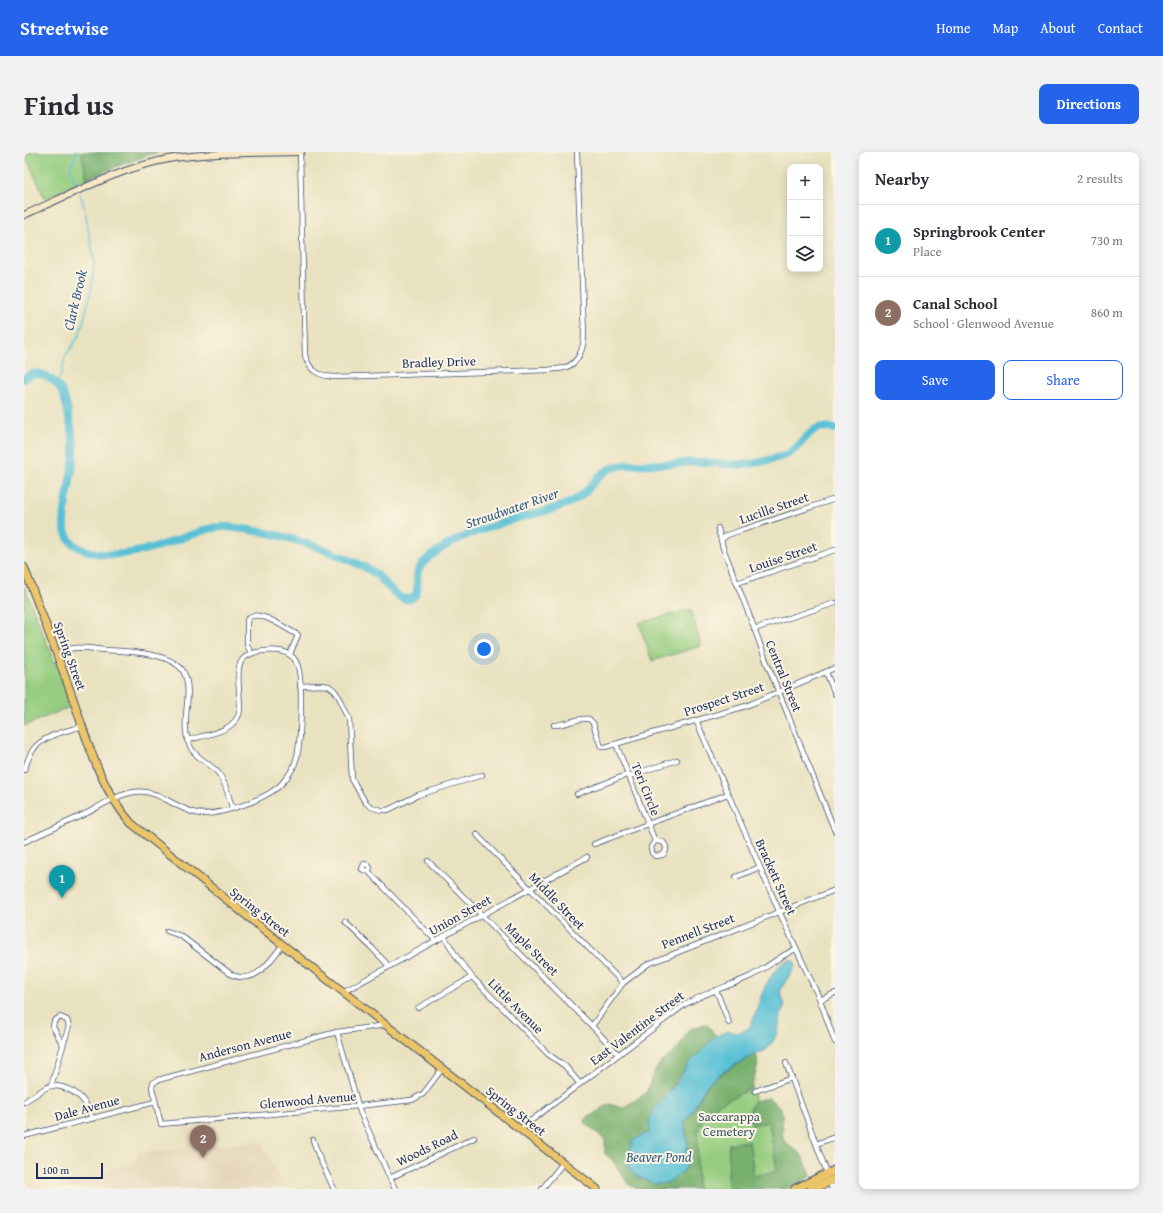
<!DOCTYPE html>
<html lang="en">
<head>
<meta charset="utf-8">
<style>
	:root { --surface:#fff; --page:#f2f2f3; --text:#2b2b33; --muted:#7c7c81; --line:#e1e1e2; --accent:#2563eb }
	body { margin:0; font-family:"Gentium Book Plus",serif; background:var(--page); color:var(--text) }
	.controls { position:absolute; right:12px; top:12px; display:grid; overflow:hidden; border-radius:8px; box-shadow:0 2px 10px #0003 }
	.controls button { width:36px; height:36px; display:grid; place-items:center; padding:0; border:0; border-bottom:1px solid var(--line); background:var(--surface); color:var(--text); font:20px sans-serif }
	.scale { position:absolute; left:12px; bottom:10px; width:67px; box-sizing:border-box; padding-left:4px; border:2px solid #1b2f5e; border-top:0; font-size:11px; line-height:14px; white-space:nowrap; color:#1b2f5e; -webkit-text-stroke:3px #fcf5e5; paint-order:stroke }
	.you { position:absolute; left:460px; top:497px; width:14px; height:14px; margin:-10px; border:3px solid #fff; border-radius:50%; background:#1a73e8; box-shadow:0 0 0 6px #1a73e833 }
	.badge { display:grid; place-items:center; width:26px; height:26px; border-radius:50%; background:var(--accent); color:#fff; font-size:13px; font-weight:700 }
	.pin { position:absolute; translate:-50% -33px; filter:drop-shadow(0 1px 2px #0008) }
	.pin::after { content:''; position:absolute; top:21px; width:14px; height:12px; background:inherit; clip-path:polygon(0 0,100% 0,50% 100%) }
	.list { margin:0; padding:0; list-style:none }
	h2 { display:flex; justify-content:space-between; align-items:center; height:52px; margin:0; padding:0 16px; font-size:17px }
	h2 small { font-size:13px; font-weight:400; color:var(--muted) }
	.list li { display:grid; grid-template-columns:26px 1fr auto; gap:12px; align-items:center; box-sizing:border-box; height:72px; padding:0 16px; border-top:1px solid var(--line) }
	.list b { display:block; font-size:15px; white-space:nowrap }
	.list p { margin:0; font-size:13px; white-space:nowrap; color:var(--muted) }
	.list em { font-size:13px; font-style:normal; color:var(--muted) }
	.actions { display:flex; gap:8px; padding:12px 16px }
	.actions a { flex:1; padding:9px 0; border:1px solid var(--accent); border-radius:8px; text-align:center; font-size:14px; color:var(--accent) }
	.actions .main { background:var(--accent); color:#fff }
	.icon { flex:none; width:22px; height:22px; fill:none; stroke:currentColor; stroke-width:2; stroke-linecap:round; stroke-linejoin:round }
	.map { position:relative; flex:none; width:811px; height:1037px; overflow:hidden; border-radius:8px }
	header { display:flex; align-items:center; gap:24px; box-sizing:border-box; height:56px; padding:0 20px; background:var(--accent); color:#fff }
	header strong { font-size:19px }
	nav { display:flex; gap:22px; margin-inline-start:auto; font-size:14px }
	.intro { display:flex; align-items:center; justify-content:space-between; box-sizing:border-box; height:96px; padding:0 24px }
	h1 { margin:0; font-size:28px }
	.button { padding:10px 18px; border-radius:8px; background:var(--accent); color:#fff; font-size:14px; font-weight:700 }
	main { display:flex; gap:24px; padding:0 24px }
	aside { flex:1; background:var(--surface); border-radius:8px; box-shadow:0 2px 10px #0003 }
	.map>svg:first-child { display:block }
</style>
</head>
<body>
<header>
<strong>Streetwise</strong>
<nav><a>Home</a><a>Map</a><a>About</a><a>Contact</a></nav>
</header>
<div class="intro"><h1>Find us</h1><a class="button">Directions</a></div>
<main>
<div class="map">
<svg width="811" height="1037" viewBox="0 0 811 1037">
	<rect width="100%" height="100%" fill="#fcf5e5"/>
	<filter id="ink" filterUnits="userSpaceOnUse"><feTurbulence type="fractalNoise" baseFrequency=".025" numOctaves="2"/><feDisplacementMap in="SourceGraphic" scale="8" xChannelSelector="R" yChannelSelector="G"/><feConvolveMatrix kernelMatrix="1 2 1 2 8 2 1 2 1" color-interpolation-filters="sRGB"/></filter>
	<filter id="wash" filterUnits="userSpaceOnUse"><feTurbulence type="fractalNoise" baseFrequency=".012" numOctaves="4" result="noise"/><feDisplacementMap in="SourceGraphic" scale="16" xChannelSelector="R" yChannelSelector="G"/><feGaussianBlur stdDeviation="0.9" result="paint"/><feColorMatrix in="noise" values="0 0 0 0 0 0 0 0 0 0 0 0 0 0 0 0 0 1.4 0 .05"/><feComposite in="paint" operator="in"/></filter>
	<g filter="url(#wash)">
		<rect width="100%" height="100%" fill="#e9e2c0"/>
		<!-- built -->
		<path fill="#e5d6b8" d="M 184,974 L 187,994 L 236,989 L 262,1037 L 0,1037 L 0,1031 L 30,1032 L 42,1031 L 110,1011 L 116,1000 L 163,997 L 161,976 Z"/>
		<!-- green -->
		<g fill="#96cd80" stroke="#587e6f">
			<path d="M 0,0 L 57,0 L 63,27 L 21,47 Z"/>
			<path d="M 0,434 L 48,554 L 0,574 Z"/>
			<path d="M 667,457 L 677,494 L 628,509 L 615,471 Z"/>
			<path d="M 728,936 C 728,940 731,946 730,950 C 727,961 723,960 728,973 L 745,970 L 753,1019 L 730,1024 L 725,989 L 705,992 L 704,1037 L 675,1037 L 673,1034 L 673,978 L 680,964 L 695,952 Z"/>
		</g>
		<!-- forest -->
		<g fill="#78b06e" stroke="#4a7066">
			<path d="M 57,0 L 134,0 L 91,15 L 63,27 Z"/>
			<path d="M 680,872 L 685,875 L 692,884 L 664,912 L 625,967 L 626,980 L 609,988 L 604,1009 L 606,1018 L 612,1024 L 631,1032 L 643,1031 L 661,1018 L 664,1011 L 661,1000 L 664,991 L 660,971 L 666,963 L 684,932 L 700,920 L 732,902 C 737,913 729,925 728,936 L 695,952 L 680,964 L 674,978 L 673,1034 L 675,1037 L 613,1037 L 604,1032 L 587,1006 L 581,1002 L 581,988 L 559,969 L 585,952 L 599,956 L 622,941 L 629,922 L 637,910 L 648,902 L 657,892 L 664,878 Z"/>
			<path d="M 745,946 L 755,955 L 758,961 L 759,987 L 765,994 L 777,1002 L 788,1024 L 762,1037 L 704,1037 L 705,992 L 725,989 L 730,1024 L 753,1019 L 745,970 L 728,973 L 725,960 L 730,949 Z"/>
		</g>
		<!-- water -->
		<path fill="#58c0d5" stroke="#3a789a" d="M 763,808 L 769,808 L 772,813 L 756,838 L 761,853 C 754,869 756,886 742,898 C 728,904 692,921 683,933 C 674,945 670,959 660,971 L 664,992 L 661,1000 L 664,1011 L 661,1018 L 643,1031 L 631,1032 L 612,1024 L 606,1018 L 604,1009 L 609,988 L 626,980 L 625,967 L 632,955 L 654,929 L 664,912 L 692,884 L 705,879 L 713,881 L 722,878 L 727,873 C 736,850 741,822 763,808 Z"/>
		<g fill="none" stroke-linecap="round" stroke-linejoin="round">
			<!-- stream -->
			<g stroke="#58c0d5" stroke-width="1.5">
				<path d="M 51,0 L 52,5 L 46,14 L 53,35"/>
				<path d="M 32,230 L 37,223 L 41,205 L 55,184 L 61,164 L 69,130 L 70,108 L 60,54 L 56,42"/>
			</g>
			<!-- river -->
			<path stroke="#58c0d5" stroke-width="8" d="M 0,227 C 8,220 16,220 25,226 C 38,233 41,247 44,260 C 46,273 51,289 50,303 C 48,326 40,350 40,373 C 41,386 49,394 61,398 C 95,410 132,395 164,384 C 176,379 189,374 202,375 C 242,378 280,389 316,404 C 328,409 341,414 352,422 C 360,429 374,450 386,447 C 398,443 391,428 394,419 C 399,407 416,397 427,391 C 441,383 456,378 472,373 C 480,370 488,367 497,365 C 514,361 531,358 547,350 C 568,340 572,318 595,314 C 610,311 627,312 643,312 C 653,312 663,310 674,310 C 690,310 706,314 722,312 C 733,312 745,308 756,305 C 776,300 781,280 794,276 C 799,274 806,276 811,277"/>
		</g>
	</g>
	<g filter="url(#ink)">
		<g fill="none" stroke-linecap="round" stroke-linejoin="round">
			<defs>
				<g id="street">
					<path d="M 276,0 L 281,203 C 285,219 295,224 311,225 L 524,218 C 529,217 535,217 540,216 C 555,212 560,195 560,182 L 553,0"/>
					<path d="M 694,376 L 699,396 L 728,470 L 741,506 L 811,679"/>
					<path d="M 697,388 L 703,383 L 811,347"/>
					<path d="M 713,431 L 811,398"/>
					<path d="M 730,477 L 811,451"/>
					<path d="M 33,501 C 39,499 44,497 50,496 C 60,495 71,497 81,498 C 101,499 153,500 161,523 C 169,544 156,569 165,592 C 170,606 187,611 195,622 C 202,631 205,645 208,656"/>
					<path d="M 227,501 L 223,493 L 223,468 L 227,464 C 240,460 262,477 274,483 L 266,502"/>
					<path d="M 802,520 L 811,542"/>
					<path d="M 276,534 L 298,533 L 305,534 L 310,538 L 315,545 L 325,567 L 328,627 L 341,650 L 347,655 L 357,658 L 364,658 L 394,643 L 458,623"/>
					<path d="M 672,568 L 755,759 L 796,848 L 811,890"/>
					<path d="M 530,573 C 542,573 554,565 565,567 L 569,571 L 577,595 L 581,595 L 722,554 L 811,516"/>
					<path d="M 592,592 L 631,689 L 627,695 L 628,701 L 631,704 L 639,703 C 643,699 643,694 639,690 L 631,689"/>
					<path d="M 0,618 C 3,611 5,603 9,598 C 19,583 43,579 59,574"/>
					<path d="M 605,624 L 653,608"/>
					<path d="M 553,642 L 605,622"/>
					<path d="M 453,682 L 455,685 L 599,831"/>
					<path d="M 0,690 C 21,680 42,671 63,661 C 78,653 93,643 110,640 C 133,636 150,656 172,661 C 192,666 247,646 260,629 C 265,623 270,616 272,608 C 277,593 280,522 272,510 C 271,507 269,505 266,503 C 257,496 232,498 223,504 C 218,506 216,511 215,516 C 213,529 216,543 216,557 C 214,580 181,583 163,588"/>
					<path d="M 570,692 L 704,642"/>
					<path d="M 404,709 L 568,874 L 594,902"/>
					<path d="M 344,719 L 342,719 L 338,717 L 340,712 L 344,713 L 346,716 L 344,719 L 412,789"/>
					<path d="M 712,725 L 736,715"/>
					<path d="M 321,770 L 348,796 L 365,814"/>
					<path d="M 143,779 L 157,784 L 208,823 C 233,833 245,809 259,793"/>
					<path d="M 420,784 L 434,807 L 448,825 L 524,902 L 541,914 L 556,932"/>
					<path d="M 692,838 L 705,871"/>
					<path d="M 319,840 L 563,705"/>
					<path d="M 796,848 L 811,841"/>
					<path d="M 394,856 L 448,825"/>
					<path d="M 362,873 L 313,880 L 134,928 L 129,931 L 128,936 L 137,972 L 334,954 L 388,948 L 399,942 L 418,917"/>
					<path d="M 568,874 L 599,831 L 624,812 L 811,738"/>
					<path d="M 313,880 L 336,960 L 371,1037"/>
					<path d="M 762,911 L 803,1021"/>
					<path d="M 27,934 L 45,874 L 43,868 L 36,865 L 30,869 L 29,875 L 39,893"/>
					<path d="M 731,939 L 768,926"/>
					<path d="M 0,950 L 23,935 C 28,933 33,934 38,935 C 55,940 63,950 68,967"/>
					<path d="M 496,977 L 660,853 C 680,841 703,835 725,825 C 742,817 755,804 772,797"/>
					<path d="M 0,984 L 131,950"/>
					<path d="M 289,988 L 295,1005 L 310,1037"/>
					<path d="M 792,992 L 811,985"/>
					<path d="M 366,1026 L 450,986"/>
					<path d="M 806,1029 L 808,1037"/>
					<path d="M 518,1037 L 539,1011"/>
				</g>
				<path id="secondary" d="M 0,63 C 47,42 100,14 150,6 C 191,0 235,1 277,0"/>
				<path id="primary" d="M 0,415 C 16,458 33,501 48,544 C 64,589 74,633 107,671 L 259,793 L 573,1037"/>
				<g id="highway">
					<path d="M 771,1037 L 811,1018"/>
					<path d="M 788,1037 L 811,1027"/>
				</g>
			</defs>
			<!-- street casing -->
			<use href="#street" stroke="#3a4a6d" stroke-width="6"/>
			<!-- secondary casing -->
			<use href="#secondary" stroke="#3a4a6d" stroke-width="8"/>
			<!-- primary casing -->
			<use href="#primary" stroke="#3a4a6d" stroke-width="9"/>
			<!-- highway casing -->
			<use href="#highway" stroke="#3a4a6d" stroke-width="10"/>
			<!-- street -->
			<use href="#street" stroke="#fff" stroke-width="4.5"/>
			<!-- secondary -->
			<use href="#secondary" stroke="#f7e8c3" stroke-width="6"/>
			<!-- primary -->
			<use href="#primary" stroke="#ecc569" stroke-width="7"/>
			<!-- highway -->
			<use href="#highway" stroke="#ecc569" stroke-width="8"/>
		</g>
	</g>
	<g text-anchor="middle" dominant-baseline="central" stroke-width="4" stroke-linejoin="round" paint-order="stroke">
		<!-- street labels -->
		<g font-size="13" fill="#1b2f5e" stroke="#fcf5e5">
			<text transform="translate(415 210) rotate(-2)">Bradley Drive</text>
			<text transform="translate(750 356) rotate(-19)">Lucille Street</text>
			<text transform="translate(759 405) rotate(-19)">Louise Street</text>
			<text transform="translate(46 504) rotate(70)">Spring Street</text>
			<text transform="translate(760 524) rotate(68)">Central Street</text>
			<text transform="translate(700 547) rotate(-18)">Prospect Street</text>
			<text transform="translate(622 637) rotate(68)">Teri Circle</text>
			<text transform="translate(752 725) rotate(66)">Brackett Street</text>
			<text transform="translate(533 749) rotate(46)">Middle Street</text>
			<text transform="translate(236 760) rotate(38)">Spring Street</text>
			<text transform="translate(436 763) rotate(-29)">Union Street</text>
			<text transform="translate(674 779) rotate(-21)">Pennell Street</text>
			<text transform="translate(508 797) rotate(45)">Maple Street</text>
			<text transform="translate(492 854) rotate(45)">Little Avenue</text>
			<text transform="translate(613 876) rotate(-37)">East Valentine Street</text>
			<text transform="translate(221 893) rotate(-15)">Anderson Avenue</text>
			<text transform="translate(284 948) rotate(-5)">Glenwood Avenue</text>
			<text transform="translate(63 956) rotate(-15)">Dale Avenue</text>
			<text transform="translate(492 959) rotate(38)">Spring Street</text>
			<text transform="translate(403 996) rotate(-26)">Woods Road</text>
		</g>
		<!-- park labels -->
		<g font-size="13" fill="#3a5666" stroke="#fcf5e5">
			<text x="705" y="964">Saccarappa<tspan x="705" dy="15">Cemetery</tspan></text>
		</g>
		<!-- water labels -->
		<g font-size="14" font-style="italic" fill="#2d5a82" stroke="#fcf5e5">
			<text transform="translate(51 148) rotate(-77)">Clark Brook</text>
			<text transform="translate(488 356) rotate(-19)">Stroudwater River</text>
			<text x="635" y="1005">Beaver Pond</text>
		</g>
	</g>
</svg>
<div class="controls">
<button>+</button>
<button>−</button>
<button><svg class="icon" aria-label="layers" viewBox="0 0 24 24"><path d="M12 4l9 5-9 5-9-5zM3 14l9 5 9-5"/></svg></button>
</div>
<div class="scale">100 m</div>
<div class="you"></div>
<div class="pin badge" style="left:38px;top:746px;background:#0f9aa8">1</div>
<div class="pin badge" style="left:179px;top:1006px;background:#8d6e63">2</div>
</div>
<aside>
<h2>Nearby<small>2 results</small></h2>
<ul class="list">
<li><span class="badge" style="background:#0f9aa8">1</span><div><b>Springbrook Center</b><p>Place</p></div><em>730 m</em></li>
<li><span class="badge" style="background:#8d6e63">2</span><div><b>Canal School</b><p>School · Glenwood Avenue</p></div><em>860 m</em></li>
</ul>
<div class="actions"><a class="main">Save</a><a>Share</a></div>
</aside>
</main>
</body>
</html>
